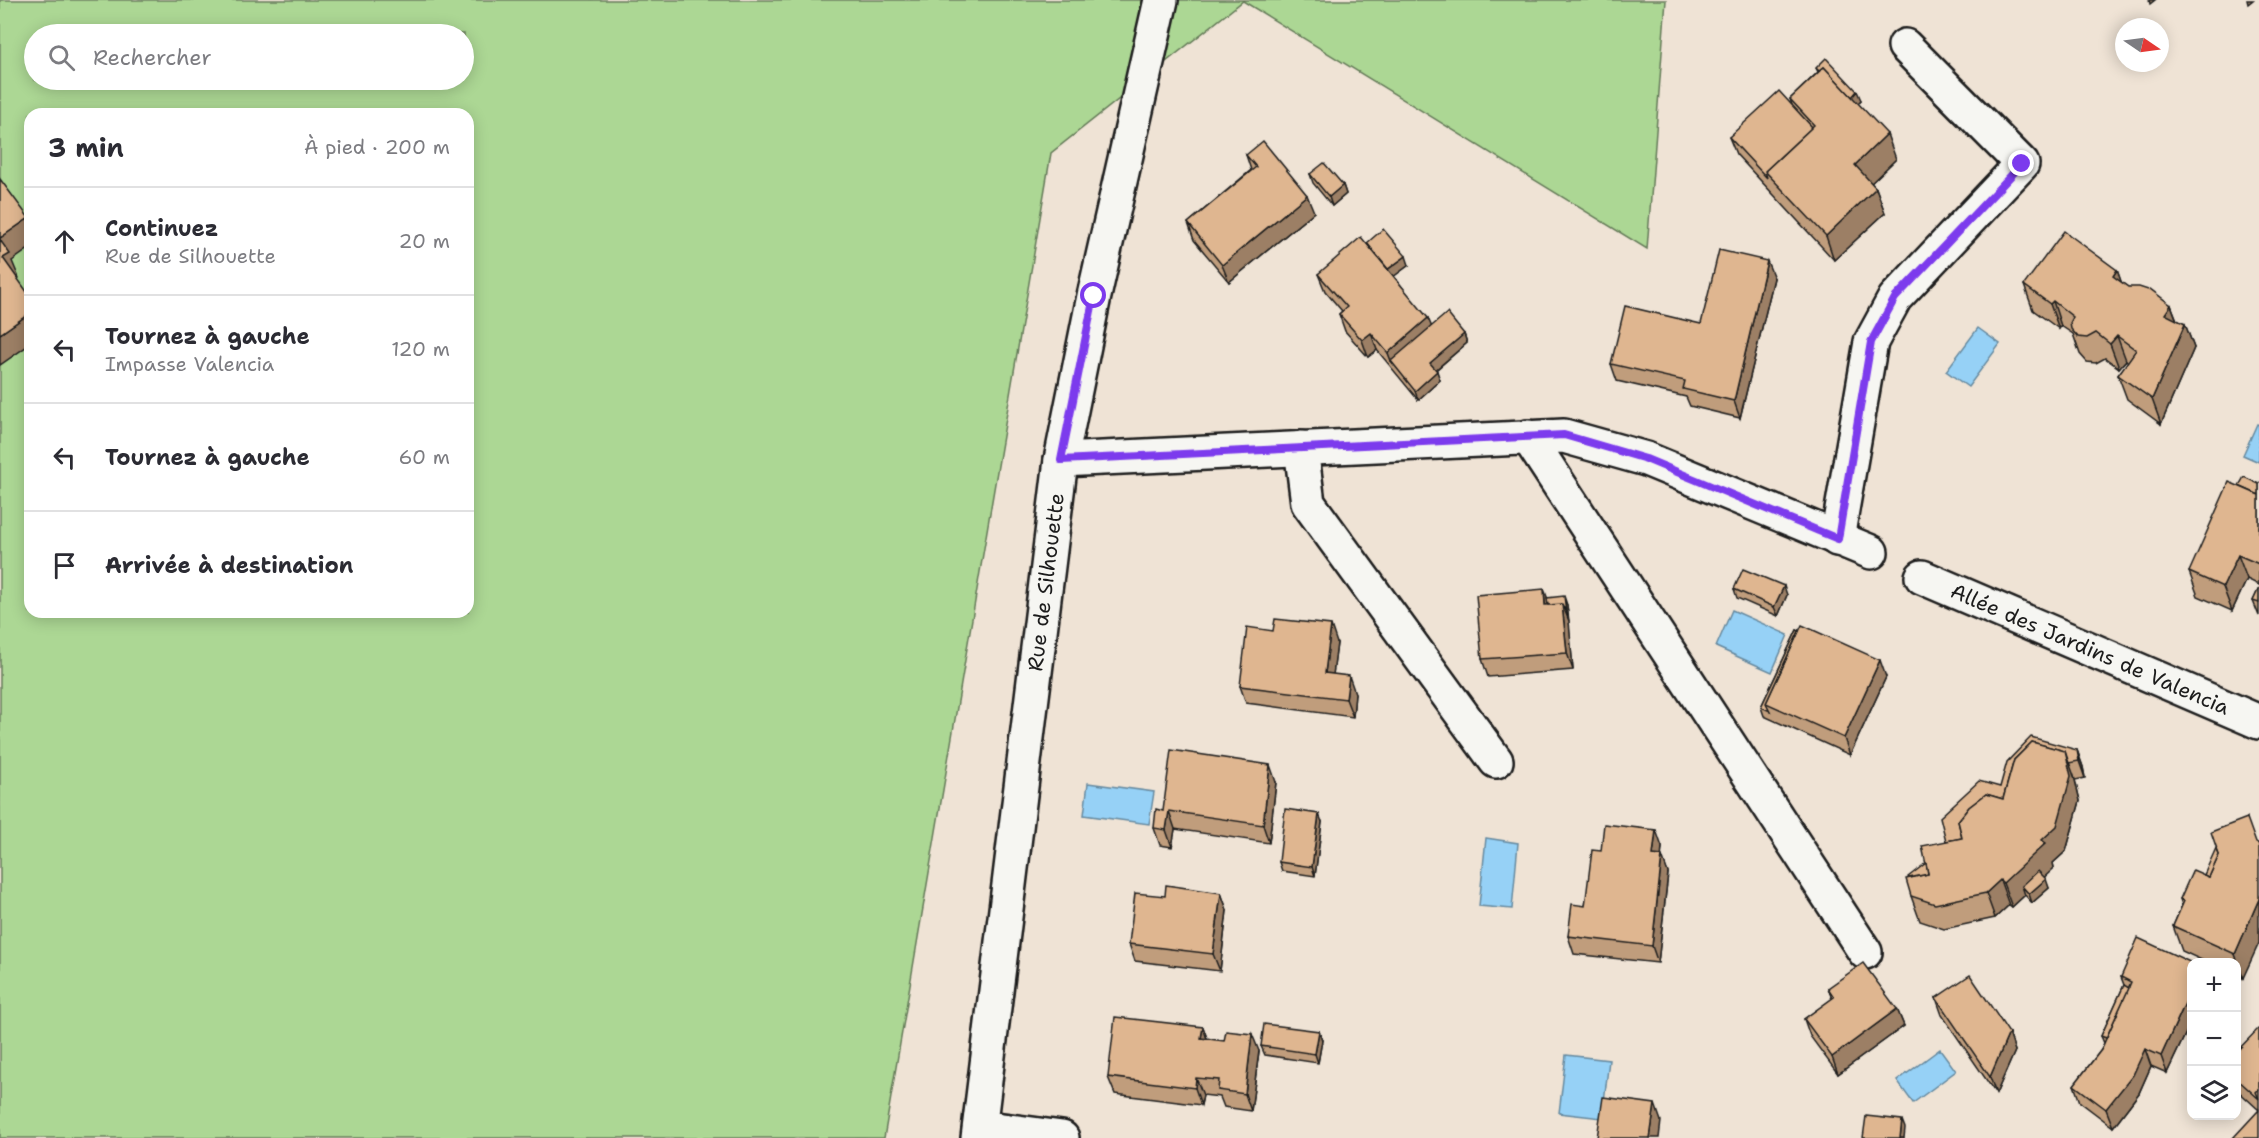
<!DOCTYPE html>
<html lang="fr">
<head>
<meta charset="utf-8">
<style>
	:root { --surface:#fff; --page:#f7f7f7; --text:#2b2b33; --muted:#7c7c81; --line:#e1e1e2 }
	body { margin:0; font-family:"Shantell Sans",sans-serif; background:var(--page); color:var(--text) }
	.controls { position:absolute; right:18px; bottom:18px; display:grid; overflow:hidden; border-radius:12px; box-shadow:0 3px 15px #0003 }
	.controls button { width:54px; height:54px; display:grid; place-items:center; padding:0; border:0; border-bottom:2px solid var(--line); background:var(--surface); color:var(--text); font:30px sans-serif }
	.compass { position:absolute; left:2115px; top:18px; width:54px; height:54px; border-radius:50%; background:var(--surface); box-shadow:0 3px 15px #0003; rotate:103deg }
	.stop { position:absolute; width:18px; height:18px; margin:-14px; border:4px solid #7c3aed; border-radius:50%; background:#fff }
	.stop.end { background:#7c3aed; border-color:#fff; box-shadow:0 2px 6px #0008 }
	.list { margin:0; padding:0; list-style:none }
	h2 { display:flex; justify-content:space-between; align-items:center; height:78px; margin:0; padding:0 24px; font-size:26px }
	h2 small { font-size:20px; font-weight:400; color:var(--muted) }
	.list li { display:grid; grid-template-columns:39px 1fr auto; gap:18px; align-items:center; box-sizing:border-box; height:108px; padding:0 24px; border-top:2px solid var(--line) }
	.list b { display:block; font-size:22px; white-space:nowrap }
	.list p { margin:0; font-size:20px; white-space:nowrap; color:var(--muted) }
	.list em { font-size:20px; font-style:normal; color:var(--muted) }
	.icon { flex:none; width:33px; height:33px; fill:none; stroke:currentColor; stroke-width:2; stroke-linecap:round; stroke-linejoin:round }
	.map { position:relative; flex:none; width:2259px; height:1138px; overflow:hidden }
	.search { position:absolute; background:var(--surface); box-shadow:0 3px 15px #0003; left:24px; top:24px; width:450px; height:66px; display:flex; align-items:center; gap:15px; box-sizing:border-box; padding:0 21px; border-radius:33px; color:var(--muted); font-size:22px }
	.panel { position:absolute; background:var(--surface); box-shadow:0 3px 15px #0003; left:24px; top:108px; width:450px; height:510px; border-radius:18px }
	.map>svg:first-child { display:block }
</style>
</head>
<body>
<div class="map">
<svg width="2259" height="1138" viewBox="0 0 2259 1138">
	<rect width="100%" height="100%" fill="#efe3d5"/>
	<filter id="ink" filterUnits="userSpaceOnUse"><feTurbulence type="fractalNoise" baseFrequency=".0167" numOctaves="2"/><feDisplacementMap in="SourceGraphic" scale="12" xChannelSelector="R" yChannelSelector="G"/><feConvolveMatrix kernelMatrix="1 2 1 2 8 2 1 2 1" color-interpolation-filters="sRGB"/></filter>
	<g filter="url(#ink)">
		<!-- green -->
		<path fill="#acd794" stroke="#647a58" stroke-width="1.5" fill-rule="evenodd" d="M 0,0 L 1666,0 L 1647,249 L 1243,1 L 1051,153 L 884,1138 L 0,1138 ZM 34,34 L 464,34 L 464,80 L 34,80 ZM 30,114 L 468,114 L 468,612 L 30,612 Z"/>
		<!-- water -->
		<g fill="#96d1f6" stroke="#65899f" stroke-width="1.5">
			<path d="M 1978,328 L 2000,344 L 1968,387 L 1946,371 Z"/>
			<path d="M 2257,424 L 2259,425 L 2259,462 L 2243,455 Z"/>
			<path d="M 1732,610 L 1788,635 L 1772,672 L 1716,647 Z"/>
			<path d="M 1088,783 L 1154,792 L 1149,824 L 1084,815 Z"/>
			<path d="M 1486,838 L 1518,843 L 1512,909 L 1479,906 Z"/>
			<path d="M 1940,1049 L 1956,1071 L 1913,1103 L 1897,1081 Z"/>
			<path d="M 1566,1055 L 1609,1060 L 1602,1118 L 1559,1113 Z"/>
		</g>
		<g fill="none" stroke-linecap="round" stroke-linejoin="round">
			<defs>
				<g id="minor">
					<path d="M 1528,437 L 1865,952"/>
					<path d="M 1301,448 L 1308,503 L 1496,761"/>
					<path d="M 1061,460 L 1564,436 L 1646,459 L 1871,552"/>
					<path d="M 1837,539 L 1871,342 L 1895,298 L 2022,164 L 1905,46"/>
					<path id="s1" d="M 1922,577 L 2259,722"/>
					<path d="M 980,1127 L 1062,1138"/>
					<path id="s2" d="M 978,1138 L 1061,460 L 1094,296 L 1161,0"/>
				</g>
			</defs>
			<!-- minor casing -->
			<use href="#minor" stroke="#1c1c1c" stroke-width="38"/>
			<!-- minor -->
			<use href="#minor" stroke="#f6f6f2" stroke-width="33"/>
		</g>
		<!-- wall -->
		<g fill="#c09d7c" stroke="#1c1c1c" stroke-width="1.5">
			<path d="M 1816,68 L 1861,100 L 1858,103 L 1896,159 L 1871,183 L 1876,188 L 1885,213 L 1834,260 L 1736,154 L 1729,137 L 1792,105 L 1790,99 L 1818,72 Z"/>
			<path d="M 1246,155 L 1314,212 L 1229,282 L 1194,240 L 1188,223 L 1251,170 Z"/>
			<path d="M 1310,174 L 1343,185 L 1346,194 L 1332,206 L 1313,183 Z"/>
			<path d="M 1367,243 L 1409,265 L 1394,276 L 1431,326 L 1464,334 L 1467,343 L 1436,370 L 1440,380 L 1418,400 L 1377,350 L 1368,357 L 1345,331 L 1339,314 L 1342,311 L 1325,291 L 1318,274 Z"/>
			<path d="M 2117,270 L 2121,282 L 2128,287 L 2171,305 L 2177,320 L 2185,324 L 2194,348 L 2161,424 L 2127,399 L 2118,375 L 2128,362 L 2126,360 L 2119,368 L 2105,358 L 2096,363 L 2087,362 L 2080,354 L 2073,334 L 2061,326 L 2059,329 L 2033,310 L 2024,285 Z"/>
			<path d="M 1774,278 L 1740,418 L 1690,406 L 1686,397 L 1617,381 L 1611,364 L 1701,324 Z"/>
			<path d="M 2259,484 L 2259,585 L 2247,579 L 2232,611 L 2198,596 L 2189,572 Z"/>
			<path d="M 2259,588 L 2259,616 L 2253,601 Z"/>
			<path d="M 1734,589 L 1787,595 L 1778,616 L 1737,598 Z"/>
			<path d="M 1547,598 L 1567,605 L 1573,670 L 1488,677 L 1482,659 Z"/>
			<path d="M 1797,630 L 1886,677 L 1850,755 L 1764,716 L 1761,707 Z"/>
			<path d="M 1337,643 L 1333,674 L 1355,693 L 1353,717 L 1246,703 L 1240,686 Z"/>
			<path d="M 2077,750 L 2083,767 L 2085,778 L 2075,780 L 2080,801 L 2066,851 L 2053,863 L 2054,868 L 2044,877 L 2049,888 L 2032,903 L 2025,895 L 2012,907 L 2009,905 L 1995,918 L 1944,929 L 1920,921 L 1911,896 L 1909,878 L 1926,863 L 1946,841 L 2000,787 Z"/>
			<path d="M 1276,782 L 1269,843 L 1175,829 L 1172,847 L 1160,845 L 1154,828 L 1163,811 Z"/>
			<path d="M 2247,818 L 2243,978 L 2236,975 L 2236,963 L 2208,963 L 2182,951 L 2173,926 L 2182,905 L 2180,899 L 2204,875 Z"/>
			<path d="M 1322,822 L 1315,876 L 1282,871 L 1279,862 Z"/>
			<path d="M 1662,847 L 1661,856 L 1668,873 L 1658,963 L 1574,954 L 1568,936 L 1585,906 L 1601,851 Z"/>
			<path d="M 1221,893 L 1227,910 L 1220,971 L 1135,961 L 1129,944 L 1165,896 Z"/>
			<path d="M 2192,963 L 2192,1020 L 2167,1073 L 2151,1066 L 2139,1093 L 2113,1127 L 2080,1102 L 2074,1085 L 2101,1050 L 2104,1043 L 2101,1036 L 2124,985 L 2121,977 Z"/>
			<path d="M 1828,988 L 1897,1009 L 1904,1026 L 1838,1074 L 1810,1036 L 1804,1019 L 1832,999 Z"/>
			<path d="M 1936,998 L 2009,1033 L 2015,1051 L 1996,1094 L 1942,1015 Z"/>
			<path d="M 1203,1027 L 1207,1038 L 1259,1051 L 1251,1111 L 1224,1107 L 1220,1097 L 1203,1095 L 1201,1105 L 1115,1094 L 1108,1077 Z"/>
			<path d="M 2259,1030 L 2259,1110 L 2236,1089 L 2236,1052 Z"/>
			<path d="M 1319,1031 L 1322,1040 L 1318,1063 L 1265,1055 L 1261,1046 Z"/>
		</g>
		<!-- shaded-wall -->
		<g fill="#9c7f65" stroke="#1c1c1c" stroke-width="1.5">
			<path d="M 2149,0 L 2155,0 L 2150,4 Z"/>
			<path d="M 2247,0 L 2253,0 L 2248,4 Z"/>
			<path d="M 1857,91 L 1861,100 L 1851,110 L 1848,101 Z"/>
			<path d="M 1887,134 L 1896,159 L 1864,190 L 1855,165 Z"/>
			<path d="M 1343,185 L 1346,194 L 1332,206 L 1329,197 Z"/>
			<path d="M 1876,188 L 1885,213 L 1834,260 L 1826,236 Z"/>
			<path d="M 1307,195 L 1314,212 L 1229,282 L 1222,265 Z"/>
			<path d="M 29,218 L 30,222 L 30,248 L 12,261 L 19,278 L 12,283 L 3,258 L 0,238 Z"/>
			<path d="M 1406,256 L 1409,265 L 1389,280 L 1386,271 Z"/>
			<path d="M 1767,261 L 1774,278 L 1740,418 L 1734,401 Z"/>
			<path d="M 2117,270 L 2126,295 L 2113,276 Z"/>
			<path d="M 2053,301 L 2061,326 L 2059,329 L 2050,304 Z"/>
			<path d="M 2171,305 L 2180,329 L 2165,314 Z"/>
			<path d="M 30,313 L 30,344 L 0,365 L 0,334 Z"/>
			<path d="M 1428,318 L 1435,335 L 1391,361 L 1388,353 Z"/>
			<path d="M 2185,324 L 2194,348 L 2161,424 L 2152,399 Z"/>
			<path d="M 1371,333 L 1377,350 L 1368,357 L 1362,340 Z"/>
			<path d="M 1464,334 L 1467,343 L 1433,372 L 1430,363 Z"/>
			<path d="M 2117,336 L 2126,360 L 2119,368 L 2110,344 Z"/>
			<path d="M 1437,371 L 1440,380 L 1418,400 L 1415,391 Z"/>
			<path d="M 2238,555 L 2247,579 L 2232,611 L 2223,587 Z"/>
			<path d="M 1784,586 L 1787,595 L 1778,616 L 1774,607 Z"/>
			<path d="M 1544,589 L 1551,607 L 1545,605 Z"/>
			<path d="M 1564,596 L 1567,605 L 1569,621 L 1566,612 Z"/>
			<path d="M 1562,604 L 1569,621 L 1573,670 L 1567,653 Z"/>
			<path d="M 1331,625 L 1337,643 L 1331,691 L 1325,673 Z"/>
			<path d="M 1880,660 L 1886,677 L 1850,755 L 1844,738 Z"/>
			<path d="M 1349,676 L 1355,693 L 1353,717 L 1346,699 Z"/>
			<path d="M 2077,750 L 2083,767 L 2085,778 L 2079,761 Z"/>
			<path d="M 2065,751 L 2074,776 L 2080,801 L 2066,851 L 2053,863 L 2054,868 L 2028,893 L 2022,886 L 2025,895 L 2012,907 L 2003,883 L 2042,840 Z"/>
			<path d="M 1270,765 L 1276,782 L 1269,843 L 1263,825 Z"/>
			<path d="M 1169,811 L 1175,829 L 1172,847 L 1166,830 Z"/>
			<path d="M 1319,814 L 1322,822 L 1315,876 L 1312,867 Z"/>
			<path d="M 1656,830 L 1662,847 L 1660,872 L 1653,855 Z"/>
			<path d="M 1662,856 L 1668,873 L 1658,963 L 1652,946 Z"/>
			<path d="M 2046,879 L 2049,888 L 2032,903 L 2029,894 Z"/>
			<path d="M 2000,880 L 2009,905 L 1995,918 L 1986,893 Z"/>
			<path d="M 1221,893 L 1227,910 L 1220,971 L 1213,954 Z"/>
			<path d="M 2259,899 L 2259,943 L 2243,978 L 2235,954 Z"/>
			<path d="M 2192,988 L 2192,1020 L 2167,1073 L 2161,1056 Z"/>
			<path d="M 1897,1009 L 1904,1026 L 1838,1074 L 1832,1057 Z"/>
			<path d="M 1203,1027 L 1209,1045 L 1201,1038 Z"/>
			<path d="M 1319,1031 L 1322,1040 L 1318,1063 L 1315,1054 Z"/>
			<path d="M 2009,1033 L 2015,1051 L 1996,1094 L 1990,1077 Z"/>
			<path d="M 1252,1034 L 1259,1051 L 1251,1111 L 1245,1094 Z"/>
			<path d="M 2145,1049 L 2151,1066 L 2139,1093 L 2113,1127 L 2106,1109 Z"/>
			<path d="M 1196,1078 L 1203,1095 L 1201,1105 L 1195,1088 Z"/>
			<path d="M 1655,1104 L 1661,1121 L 1659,1138 L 1650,1138 Z"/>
			<path d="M 1902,1120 L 1905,1128 L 1904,1138 L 1900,1138 Z"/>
		</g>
		<!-- building -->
		<g fill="#dfb690" stroke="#1c1c1c" stroke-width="1.5">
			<path d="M 1826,58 L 1857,91 L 1852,97 L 1824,67 L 1819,71 L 1816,68 Z"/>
			<path d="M 1824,67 L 1887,134 L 1855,165 L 1876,188 L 1826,236 L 1765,171 L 1814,125 L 1790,99 Z"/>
			<path d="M 1779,91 L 1812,127 L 1765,171 L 1767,178 L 1729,137 Z"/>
			<path d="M 1263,141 L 1307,195 L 1222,265 L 1188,223 L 1256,167 L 1246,155 Z"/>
			<path d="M 1324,163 L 1343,185 L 1329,197 L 1310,174 Z"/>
			<path d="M 0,179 L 29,218 L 0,238 Z"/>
			<path d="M 1383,229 L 1406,256 L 1388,269 L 1367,243 Z"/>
			<path d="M 2064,231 L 2117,270 L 2113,276 L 2128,287 L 2139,287 L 2148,290 L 2150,289 L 2171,305 L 2165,314 L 2185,324 L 2152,399 L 2118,375 L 2136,350 L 2117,336 L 2110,344 L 2096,333 L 2087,338 L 2078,337 L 2071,329 L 2070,323 L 2073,317 L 2053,301 L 2050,304 L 2024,285 Z"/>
			<path d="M 1361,237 L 1428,318 L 1388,353 L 1371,333 L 1362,340 L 1339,314 L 1347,307 L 1318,274 Z"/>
			<path d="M 0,240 L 10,254 L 3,258 L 30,296 L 30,313 L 0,334 Z"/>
			<path d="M 1719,250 L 1767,261 L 1734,401 L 1683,389 L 1685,381 L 1611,364 L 1625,306 L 1701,324 Z"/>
			<path d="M 1447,313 L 1464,334 L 1430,363 L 1437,371 L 1415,391 L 1391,361 Z"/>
			<path d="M 2244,477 L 2259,484 L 2259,495 L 2239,486 Z"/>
			<path d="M 2229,482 L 2259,495 L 2259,564 L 2238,555 L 2223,587 L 2189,572 Z"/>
			<path d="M 1743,569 L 1784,586 L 1774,607 L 1734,589 Z"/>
			<path d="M 2259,588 L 2259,603 L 2253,601 Z"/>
			<path d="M 1544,589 L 1545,605 L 1562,604 L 1567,653 L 1482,659 L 1476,595 Z"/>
			<path d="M 1564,596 L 1566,612 L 1562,604 L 1548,605 L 1547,598 Z"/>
			<path d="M 1275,619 L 1331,625 L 1325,673 L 1349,676 L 1346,699 L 1240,686 L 1247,627 L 1273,631 Z"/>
			<path d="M 1802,625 L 1880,660 L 1844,738 L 1766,703 Z"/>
			<path d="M 1797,630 L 1799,631 L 1766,703 L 1770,711 L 1761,707 Z"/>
			<path d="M 2031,737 L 2077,750 L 2079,761 L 2069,763 L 2065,751 L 2032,742 L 2014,760 L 2003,799 L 1986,794 L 1969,807 L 1958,821 L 1962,838 L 1946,841 L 1940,817 L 1979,781 L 2000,787 L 2007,762 Z"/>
			<path d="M 2032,742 L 2065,751 L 2071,776 L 2057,826 L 2042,840 L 2046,843 L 2003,883 L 2000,880 L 1986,893 L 1935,904 L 1911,896 L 1906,879 L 1928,874 L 1922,846 L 1962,838 L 1958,821 L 1969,807 L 1986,794 L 2003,799 L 2014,760 Z"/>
			<path d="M 1171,750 L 1270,765 L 1263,825 L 1169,811 L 1166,830 L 1154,828 L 1156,809 L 1163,811 Z"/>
			<path d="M 1285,809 L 1319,814 L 1312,867 L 1279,862 Z"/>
			<path d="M 2247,818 L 2256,843 L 2259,844 L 2259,899 L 2235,954 L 2173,926 L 2184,901 L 2180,899 L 2193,870 L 2209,877 L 2219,855 L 2211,832 Z"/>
			<path d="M 1604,824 L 1656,830 L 1653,855 L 1662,856 L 1652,946 L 1568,936 L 1572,904 L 1585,906 L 1592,850 L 1601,851 Z"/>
			<path d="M 2216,848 L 2219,855 L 2209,877 L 2204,875 Z"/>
			<path d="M 1926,863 L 1928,874 L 1909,878 L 1908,877 Z"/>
			<path d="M 2038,871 L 2046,879 L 2029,894 L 2022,886 Z"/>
			<path d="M 1166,885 L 1221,893 L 1213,954 L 1129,944 L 1135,893 L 1165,896 Z"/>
			<path d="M 2138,938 L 2192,963 L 2192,988 L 2161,1056 L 2145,1049 L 2133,1075 L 2106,1109 L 2074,1085 L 2101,1050 L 2131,982 L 2121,977 Z"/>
			<path d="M 1863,963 L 1897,1009 L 1832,1057 L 1804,1019 L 1834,997 L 1828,988 Z"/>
			<path d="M 1970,975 L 2009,1033 L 1990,1077 L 1936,998 Z"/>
			<path d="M 2124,985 L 2129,988 L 2106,1038 L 2101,1036 Z"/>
			<path d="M 1115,1017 L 1203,1027 L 1201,1038 L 1224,1041 L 1226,1031 L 1252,1034 L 1245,1094 L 1218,1090 L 1219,1080 L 1196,1078 L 1195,1088 L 1108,1077 Z"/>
			<path d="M 1264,1024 L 1319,1031 L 1315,1054 L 1261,1046 Z"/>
			<path d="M 2258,1029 L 2259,1030 L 2259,1089 L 2256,1092 L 2259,1099 L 2236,1078 L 2236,1052 Z"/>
			<path d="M 1603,1097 L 1655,1104 L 1650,1138 L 1597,1138 Z"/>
			<path d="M 2259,1110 L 2259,1138 L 2233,1138 Z"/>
			<path d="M 1866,1116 L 1902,1120 L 1900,1138 L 1863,1138 Z"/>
		</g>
	</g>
	<g fill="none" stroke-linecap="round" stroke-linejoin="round" filter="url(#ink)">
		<!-- route -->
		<path stroke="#7c3aed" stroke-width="8" d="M 1094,296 L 1061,460 L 1564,435 L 1646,459 L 1838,539 L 1871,342 L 1895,298 L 2022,164"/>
	</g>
	<g text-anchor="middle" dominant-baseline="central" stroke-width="5" stroke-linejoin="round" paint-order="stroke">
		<!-- street labels -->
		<g font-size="21" fill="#1c1c1c" stroke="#f6f6f2">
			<text stroke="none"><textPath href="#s2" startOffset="560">Rue de Silhouette</textPath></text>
			<text stroke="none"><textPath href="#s1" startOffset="183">Allée des Jardins de Valencia</textPath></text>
		</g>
	</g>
</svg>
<div class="controls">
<button>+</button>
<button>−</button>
<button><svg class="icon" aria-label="layers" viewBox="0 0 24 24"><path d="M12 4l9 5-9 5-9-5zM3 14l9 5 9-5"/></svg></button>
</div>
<svg class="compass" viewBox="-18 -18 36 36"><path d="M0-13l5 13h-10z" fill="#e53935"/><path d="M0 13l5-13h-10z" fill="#7c7c81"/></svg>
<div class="stop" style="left:1094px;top:296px"></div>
<div class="stop end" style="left:2022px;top:164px"></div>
<div class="search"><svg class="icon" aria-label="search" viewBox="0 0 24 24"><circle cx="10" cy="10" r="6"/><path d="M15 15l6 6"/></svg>Rechercher</div>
<section class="panel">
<h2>3 min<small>À pied · 200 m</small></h2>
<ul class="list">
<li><svg class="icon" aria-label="ahead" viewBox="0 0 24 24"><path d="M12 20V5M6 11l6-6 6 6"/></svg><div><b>Continuez</b><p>Rue de Silhouette</p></div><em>20 m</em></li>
<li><svg class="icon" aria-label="left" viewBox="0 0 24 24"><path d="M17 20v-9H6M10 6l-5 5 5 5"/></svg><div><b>Tournez à gauche</b><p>Impasse Valencia</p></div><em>120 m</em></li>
<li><svg class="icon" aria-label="left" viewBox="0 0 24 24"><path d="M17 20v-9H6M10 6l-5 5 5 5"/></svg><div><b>Tournez à gauche</b></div><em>60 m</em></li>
<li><svg class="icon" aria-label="arrive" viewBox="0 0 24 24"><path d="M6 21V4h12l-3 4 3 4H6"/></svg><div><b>Arrivée à destination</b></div></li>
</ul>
</section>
</div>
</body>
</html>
